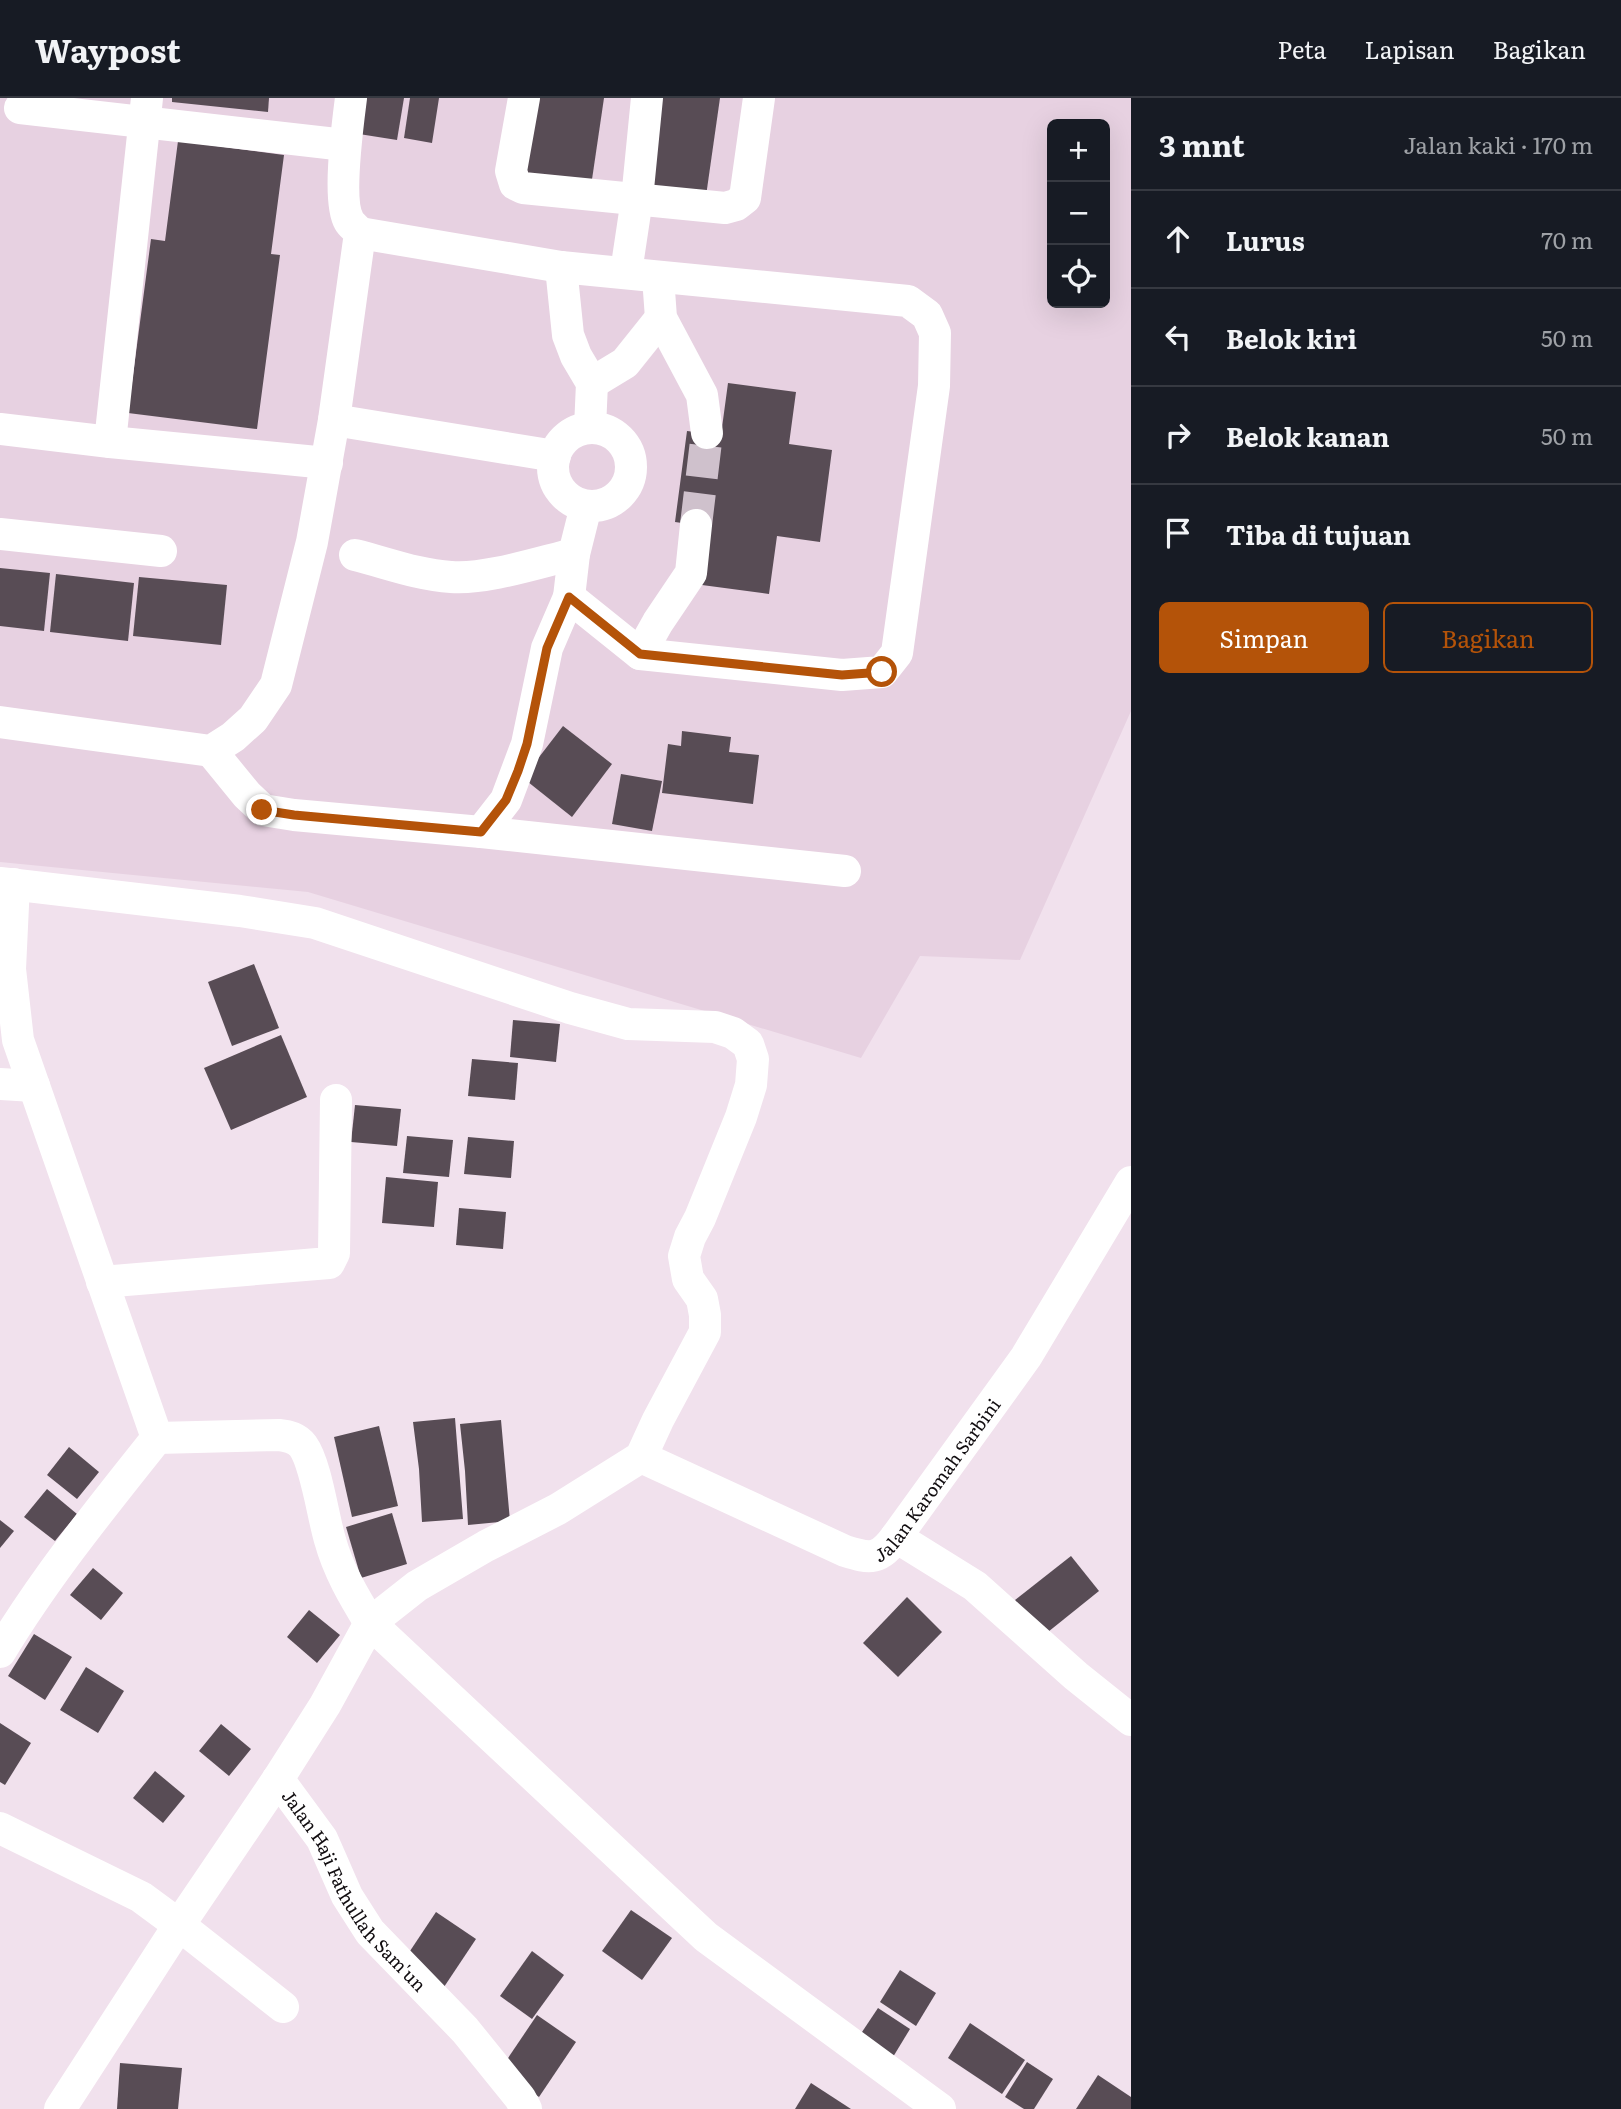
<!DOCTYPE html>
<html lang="id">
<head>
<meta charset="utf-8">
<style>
	:root { --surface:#171b24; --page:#242831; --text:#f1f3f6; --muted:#9ea1a6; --line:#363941; --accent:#b45309 }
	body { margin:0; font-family:Literata,serif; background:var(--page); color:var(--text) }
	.controls { position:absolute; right:21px; top:21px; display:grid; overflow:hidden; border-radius:10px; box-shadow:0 7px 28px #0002 }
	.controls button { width:63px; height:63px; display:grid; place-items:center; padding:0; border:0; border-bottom:2px solid var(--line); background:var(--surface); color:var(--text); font:35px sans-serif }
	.stop { position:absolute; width:21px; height:21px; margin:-16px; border:5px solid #b45309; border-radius:50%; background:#fff }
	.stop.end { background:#b45309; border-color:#fff; box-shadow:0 2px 7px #0008 }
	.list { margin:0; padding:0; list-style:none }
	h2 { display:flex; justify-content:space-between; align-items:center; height:91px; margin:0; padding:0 28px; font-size:30px }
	h2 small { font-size:23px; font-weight:400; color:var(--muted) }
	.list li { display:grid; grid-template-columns:46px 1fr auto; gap:21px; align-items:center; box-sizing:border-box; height:98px; padding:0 28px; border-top:2px solid var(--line) }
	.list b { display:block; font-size:26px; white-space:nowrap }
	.list em { font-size:23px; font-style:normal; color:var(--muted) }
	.actions { display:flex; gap:14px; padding:21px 28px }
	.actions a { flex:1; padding:16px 0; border:2px solid var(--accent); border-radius:10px; text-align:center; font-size:24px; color:var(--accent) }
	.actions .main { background:var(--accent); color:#fff }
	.icon { flex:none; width:38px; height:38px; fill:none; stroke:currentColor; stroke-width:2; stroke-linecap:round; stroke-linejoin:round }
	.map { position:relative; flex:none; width:1131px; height:2011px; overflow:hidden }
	header { display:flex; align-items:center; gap:42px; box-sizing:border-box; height:98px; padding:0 35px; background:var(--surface); border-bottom:2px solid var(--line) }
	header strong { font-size:33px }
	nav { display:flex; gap:38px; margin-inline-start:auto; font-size:24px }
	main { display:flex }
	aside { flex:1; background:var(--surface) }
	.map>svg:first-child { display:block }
</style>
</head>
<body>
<header>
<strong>Waypost</strong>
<nav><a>Peta</a><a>Lapisan</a><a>Bagikan</a></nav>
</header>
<main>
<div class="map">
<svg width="1131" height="2011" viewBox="0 0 1131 2011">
	<rect width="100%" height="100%" fill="#f1e1ed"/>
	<!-- built -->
	<path fill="#e7d1e1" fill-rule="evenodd" d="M 0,0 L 1131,0 L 1131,613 L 1020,862 L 920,858 L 861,960 L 308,794 L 0,764 ZM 1052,26 L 1105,26 L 1105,205 L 1052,205 Z"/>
	<!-- building -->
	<g fill="#584c55">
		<path d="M 172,0 L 269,0 L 268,14 L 172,4 Z"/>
		<path d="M 364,0 L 404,0 L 397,42 L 359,36 Z"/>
		<path d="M 410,0 L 439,0 L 432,45 L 404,40 Z"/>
		<path d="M 534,0 L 604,0 L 590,95 L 522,86 Z"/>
		<path d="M 656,0 L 720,0 L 705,105 L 642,96 Z"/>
		<path d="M 178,43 L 284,57 L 271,156 L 280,157 L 257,331 L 128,315 L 151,141 L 165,143 Z"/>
		<path d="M 728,285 L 796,294 L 789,346 L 832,352 L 820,444 L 777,438 L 769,496 L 702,487 L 710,429 L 675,424 L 687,333 L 721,337 Z"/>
		<path d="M 0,470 L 50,475 L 44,533 L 0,528 Z"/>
		<path d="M 56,476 L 134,485 L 128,543 L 50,534 Z"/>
		<path d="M 139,479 L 227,487 L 221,547 L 133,538 Z"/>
		<path d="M 563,628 L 612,666 L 572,719 L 523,680 Z"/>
		<path d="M 682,633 L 731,639 L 729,654 L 759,657 L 753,706 L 662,695 L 668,646 L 681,648 Z"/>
		<path d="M 621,676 L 662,683 L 652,733 L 612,726 Z"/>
		<path d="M 254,866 L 279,930 L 232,948 L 208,884 Z"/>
		<path d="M 513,922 L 560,926 L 556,964 L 510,959 Z"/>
		<path d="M 281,937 L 307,999 L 231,1032 L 204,970 Z"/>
		<path d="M 472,961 L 518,965 L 515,1002 L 468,998 Z"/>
		<path d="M 355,1007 L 401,1011 L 397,1048 L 351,1044 Z"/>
		<path d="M 407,1038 L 453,1042 L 449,1079 L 403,1075 Z"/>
		<path d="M 468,1039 L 514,1043 L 511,1080 L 464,1076 Z"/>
		<path d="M 386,1079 L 438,1084 L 434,1129 L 382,1125 Z"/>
		<path d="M 459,1110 L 506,1114 L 503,1151 L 456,1147 Z"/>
		<path d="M 455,1320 L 463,1421 L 422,1424 L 419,1371 L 413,1324 Z"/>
		<path d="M 501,1322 L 510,1423 L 468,1427 L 465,1373 L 460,1326 Z"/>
		<path d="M 379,1328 L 398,1408 L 352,1419 L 334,1339 Z"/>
		<path d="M 69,1349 L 99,1374 L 77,1401 L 47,1377 Z"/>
		<path d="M 47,1391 L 77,1416 L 55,1443 L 24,1419 Z"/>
		<path d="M 392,1415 L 407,1466 L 361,1480 L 346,1429 Z"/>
		<path d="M 0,1422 L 14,1433 L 0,1450 Z"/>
		<path d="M 1071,1458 L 1099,1493 L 1043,1538 L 1015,1502 Z"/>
		<path d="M 93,1470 L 123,1495 L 101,1522 L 70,1497 Z"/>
		<path d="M 907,1499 L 942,1534 L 898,1579 L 863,1545 Z"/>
		<path d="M 309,1512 L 340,1537 L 317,1565 L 287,1539 Z"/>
		<path d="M 34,1536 L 72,1559 L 45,1602 L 8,1578 Z"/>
		<path d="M 86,1569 L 124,1593 L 98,1635 L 60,1612 Z"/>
		<path d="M 0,1625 L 31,1645 L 5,1687 L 0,1684 Z"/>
		<path d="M 221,1626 L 251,1651 L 229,1678 L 199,1653 Z"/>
		<path d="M 155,1673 L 185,1698 L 163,1725 L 133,1700 Z"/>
		<path d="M 631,1812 L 672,1840 L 642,1882 L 602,1853 Z"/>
		<path d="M 436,1814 L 476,1841 L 444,1889 L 404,1862 Z"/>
		<path d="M 532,1853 L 564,1877 L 532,1921 L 500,1898 Z"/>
		<path d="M 900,1872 L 936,1895 L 916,1928 L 880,1904 Z"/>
		<path d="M 878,1910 L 910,1931 L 893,1959 L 860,1937 Z"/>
		<path d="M 537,1917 L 576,1944 L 539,1999 L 500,1972 Z"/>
		<path d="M 970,1925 L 1025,1962 L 1002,1996 L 948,1960 Z"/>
		<path d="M 1027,1964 L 1053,1981 L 1034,2011 L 1024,2011 L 1005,1999 Z"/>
		<path d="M 120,1965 L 182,1970 L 178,2011 L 117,2011 Z"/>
		<path d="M 1098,1977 L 1131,1999 L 1131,2011 L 1076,2011 Z"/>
		<path d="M 811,1985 L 851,2011 L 795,2011 Z"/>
	</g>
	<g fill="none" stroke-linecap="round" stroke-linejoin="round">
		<!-- minor-tunnel -->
		<path stroke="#cfc1cc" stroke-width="32" stroke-dasharray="32 16" stroke-linecap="butt" d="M 696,427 L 707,335"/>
		<!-- minor -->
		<g stroke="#fff" stroke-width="32">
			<path d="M 524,0 L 511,73 L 515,86 L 523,90 L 725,110 L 736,107 L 745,100 L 759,0"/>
			<path d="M 20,10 L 345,47"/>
			<path d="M 360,135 L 561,169 L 908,203 L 927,217 L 935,235 L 934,288 L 897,555 L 882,574 L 842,577 L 640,556 L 569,499"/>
			<path d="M 561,169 L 568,237 L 576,258 L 592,285 L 590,330"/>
			<path d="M 626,174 L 637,101 L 647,0"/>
			<path d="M 658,179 L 661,220 L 702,297 L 707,335"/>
			<path d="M 592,285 L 625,265 L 661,220"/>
			<path d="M 334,322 L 555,358"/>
			<circle cx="592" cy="369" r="39"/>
			<path d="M 0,331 L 110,344 L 327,365"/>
			<path d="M 110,344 L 147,0"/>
			<path d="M 0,436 L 161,453"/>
			<path d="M 355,457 C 387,465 418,477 451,479 C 485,482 540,464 574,456"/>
			<path d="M 640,556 L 658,524 L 691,475 L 696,427"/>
			<path d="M 0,624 L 211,653 L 233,639 L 253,621 L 276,587 L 312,444 L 334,322 L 360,135 C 357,131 351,127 349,123 C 337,103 348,24 351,0"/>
			<path d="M 211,653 L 247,697 L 263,712 L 294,717 L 481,734 L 845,773"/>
			<path d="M 481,734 L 506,702 L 527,646 L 547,550 L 569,499 L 574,456 L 586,408"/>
			<path d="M 0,785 L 240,813 L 315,825 L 570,910 L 628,926 L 715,929 L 733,935 L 748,946 L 753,961 L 751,987 L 741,1019 L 700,1120 L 690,1139 L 684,1158 L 688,1181 L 702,1201 L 705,1217 L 705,1234 L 658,1322 L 641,1359 L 558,1411 L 486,1448 L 417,1488 L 370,1525 L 325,1607 L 278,1681 L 179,1827 L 60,2011"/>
			<path d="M 0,986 L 34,988"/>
			<path d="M 102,1184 L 329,1165 L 334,1155 L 336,1002"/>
			<path d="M 157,1340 L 279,1337 C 289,1338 297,1340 303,1348 C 316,1366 323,1419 330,1442 C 338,1472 354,1499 370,1525 L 706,1839 L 940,2011"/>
			<path id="s1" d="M 641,1359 L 845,1453 C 871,1461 879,1462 896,1439 L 1026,1259 L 1131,1084"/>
			<path d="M 896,1439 L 975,1488 L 1076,1578 L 1131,1622"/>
			<path d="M 0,1554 C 46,1478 102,1409 157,1340 L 18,942 L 10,871 L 14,786"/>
			<path id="s2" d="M 278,1681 L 322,1741 L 347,1798 L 370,1834 L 465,1932 L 520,2000 L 526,2011"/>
			<path d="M 0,1730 L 141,1799 L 179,1827 L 283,1909"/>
		</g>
	</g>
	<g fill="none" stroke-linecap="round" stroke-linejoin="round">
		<!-- route -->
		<path stroke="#b45309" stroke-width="9" d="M 262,712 L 294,717 L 481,734 L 506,702 L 518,673 L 527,646 L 547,550 L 569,499 L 640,556 L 842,577 L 882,574"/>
	</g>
	<g text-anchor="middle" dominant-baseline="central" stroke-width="7" stroke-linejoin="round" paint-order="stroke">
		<!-- street labels -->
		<g font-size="18" fill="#110d10" stroke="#f1e1ed">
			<text stroke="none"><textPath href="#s1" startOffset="354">Jalan Karomah Sarbini</textPath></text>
			<text stroke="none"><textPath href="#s2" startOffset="136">Jalan Haji Fathullah Sam'un</textPath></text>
		</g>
	</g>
</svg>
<div class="controls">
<button>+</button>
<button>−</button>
<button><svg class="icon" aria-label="locate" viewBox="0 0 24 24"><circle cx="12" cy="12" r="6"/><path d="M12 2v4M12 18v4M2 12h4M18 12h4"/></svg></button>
</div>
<div class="stop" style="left:882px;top:574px"></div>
<div class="stop end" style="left:262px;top:712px"></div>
</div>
<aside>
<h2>3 mnt<small>Jalan kaki · 170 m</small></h2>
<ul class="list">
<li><svg class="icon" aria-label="ahead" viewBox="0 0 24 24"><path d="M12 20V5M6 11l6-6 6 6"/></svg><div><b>Lurus</b></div><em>70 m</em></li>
<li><svg class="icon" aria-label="left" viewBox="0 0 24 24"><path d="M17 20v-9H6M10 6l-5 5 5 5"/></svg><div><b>Belok kiri</b></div><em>50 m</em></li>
<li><svg class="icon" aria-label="right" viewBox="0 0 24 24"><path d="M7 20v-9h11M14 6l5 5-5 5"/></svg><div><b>Belok kanan</b></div><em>50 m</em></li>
<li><svg class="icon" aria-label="arrive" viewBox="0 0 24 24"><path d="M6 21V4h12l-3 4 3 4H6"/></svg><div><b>Tiba di tujuan</b></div></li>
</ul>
<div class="actions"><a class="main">Simpan</a><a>Bagikan</a></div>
</aside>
</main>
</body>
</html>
